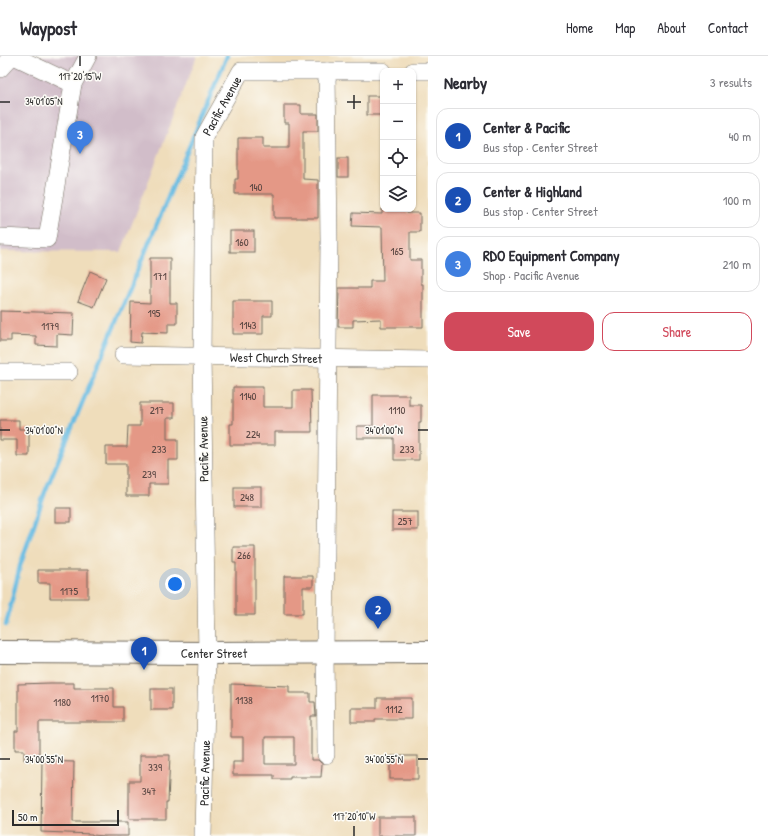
<!DOCTYPE html>
<html lang="en">
<head>
<meta charset="utf-8">
<style>
	:root { --surface:#fff; --page:#f2f2f3; --text:#2b2b33; --muted:#7c7c81; --line:#e1e1e2; --accent:#d1495b }
	body { margin:0; font-family:"Patrick Hand",sans-serif; background:var(--page); color:var(--text) }
	.controls { position:absolute; right:12px; top:12px; display:grid; overflow:hidden; border-radius:8px; box-shadow:0 1px 3px #0004 }
	.controls button { width:36px; height:36px; display:grid; place-items:center; padding:0; border:0; border-bottom:1px solid var(--line); background:var(--surface); color:var(--text); font:20px sans-serif }
	.scale { position:absolute; left:12px; bottom:10px; width:107px; box-sizing:border-box; padding-left:4px; border:2px solid #2b2b2b; border-top:0; font-size:11px; line-height:14px; white-space:nowrap; color:#2b2b2b; -webkit-text-stroke:3px #fdfcf7; paint-order:stroke }
	.you { position:absolute; left:175px; top:528px; width:14px; height:14px; margin:-10px; border:3px solid #fff; border-radius:50%; background:#1a73e8; box-shadow:0 0 0 6px #1a73e833 }
	.badge { display:grid; place-items:center; width:26px; height:26px; border-radius:50%; background:var(--accent); color:#fff; font-size:13px; font-weight:700 }
	.pin { position:absolute; translate:-50% -33px; filter:drop-shadow(0 1px 2px #0008) }
	.pin::after { content:''; position:absolute; top:21px; width:14px; height:12px; background:inherit; clip-path:polygon(0 0,100% 0,50% 100%) }
	.list { margin:0; padding:0; list-style:none }
	h2 { display:flex; justify-content:space-between; align-items:center; height:52px; margin:0; padding:0 16px; font-size:17px }
	h2 small { font-size:13px; font-weight:400; color:var(--muted) }
	.list li { display:grid; grid-template-columns:26px 1fr auto; gap:12px; align-items:center; box-sizing:border-box; height:56px; margin:0 8px 8px; padding:0 8px; border:1px solid var(--line); border-radius:12px }
	.list b { display:block; font-size:15px; white-space:nowrap }
	.list p { margin:0; font-size:13px; white-space:nowrap; color:var(--muted) }
	.list em { font-size:13px; font-style:normal; color:var(--muted) }
	.actions { display:flex; gap:8px; padding:12px 16px }
	.actions a { flex:1; padding:9px 0; border:1px solid var(--accent); border-radius:12px; text-align:center; font-size:14px; color:var(--accent) }
	.actions .main { background:var(--accent); color:#fff }
	.icon { flex:none; width:22px; height:22px; fill:none; stroke:currentColor; stroke-width:2; stroke-linecap:round; stroke-linejoin:round }
	.map { position:relative; flex:none; width:428px; height:780px; overflow:hidden }
	header { display:flex; align-items:center; gap:24px; box-sizing:border-box; height:56px; padding:0 20px; background:var(--surface); border-bottom:1px solid var(--line) }
	header strong { font-size:19px }
	nav { display:flex; gap:22px; margin-inline-start:auto; font-size:14px }
	main { display:flex }
	aside { flex:1; background:var(--surface) }
	.map>svg:first-child { display:block }
</style>
</head>
<body>
<header>
<strong>Waypost</strong>
<nav><a>Home</a><a>Map</a><a>About</a><a>Contact</a></nav>
</header>
<main>
<div class="map">
<svg width="428" height="780" viewBox="0 0 428 780">
	<rect width="100%" height="100%" fill="#fdfcf7"/>
	<filter id="ink" filterUnits="userSpaceOnUse"><feTurbulence type="fractalNoise" baseFrequency=".025" numOctaves="2"/><feDisplacementMap in="SourceGraphic" scale="8" xChannelSelector="R" yChannelSelector="G"/><feConvolveMatrix kernelMatrix="1 2 1 2 8 2 1 2 1" color-interpolation-filters="sRGB"/></filter>
	<filter id="wash" filterUnits="userSpaceOnUse"><feTurbulence type="fractalNoise" baseFrequency=".012" numOctaves="4" result="noise"/><feDisplacementMap in="SourceGraphic" scale="16" xChannelSelector="R" yChannelSelector="G"/><feGaussianBlur stdDeviation="0.9" result="paint"/><feColorMatrix in="noise" values="0 0 0 0 0 0 0 0 0 0 0 0 0 0 0 0 0 1.4 0 .05"/><feComposite in="paint" operator="in"/></filter>
	<g filter="url(#wash)">
		<rect width="100%" height="100%" fill="#efddbb"/>
		<!-- industrial -->
		<path fill="#d1bdc9" d="M 0,0 L 197,0 L 121,196 L 0,195 Z"/>
		<g fill="none" stroke-linecap="round" stroke-linejoin="round">
			<!-- stream -->
			<path stroke="#65bae1" stroke-width="4.5" d="M 6,569 L 20,510 L 45,436 L 227,0"/>
		</g>
		<g id="blocks">
			<!-- building -->
			<g fill="#e49886" fill-rule="evenodd">
				<rect x="367" y="40" width="16" height="19"/>
				<path d="M 284,49 L 301,49 L 301,58 L 318,58 L 318,75 L 303,75 L 303,123 L 318,124 L 318,162 L 274,162 L 274,138 L 235,138 L 235,123 L 238,123 L 238,82 L 263,82 L 263,92 L 289,92 L 289,67 L 284,67 Z"/>
				<rect x="338" y="102" width="10" height="19"/>
				<path d="M 382,153 L 407,153 L 407,157 L 420,157 L 420,176 L 410,176 L 410,204 L 421,204 L 421,228 L 423,228 L 423,271 L 381,271 L 381,263 L 353,264 L 353,271 L 338,271 L 339,232 L 370,232 L 370,225 L 383,225 L 382,171 L 352,170 L 353,157 L 382,158 Z"/>
				<rect x="230" y="175" width="24" height="21"/>
				<path d="M 150,202 L 170,202 L 170,247 L 177,247 L 177,268 L 168,268 L 168,277 L 142,276 L 141,287 L 130,286 L 131,246 L 150,247 Z"/>
				<path d="M 90,215 L 106,222 L 94,251 L 78,245 Z"/>
				<path d="M 233,245 L 272,245 L 272,260 L 263,260 L 263,278 L 233,278 Z"/>
				<path d="M 0,255 L 74,257 L 73,279 L 57,278 L 57,290 L 36,289 L 36,280 L 11,279 L 11,285 L 0,285 Z"/>
				<path d="M 233,331 L 263,331 L 263,351 L 293,351 L 293,334 L 311,334 L 312,376 L 275,376 L 275,389 L 230,389 L 230,368 L 233,368 Z"/>
				<path d="M 373,339 L 409,339 L 409,349 L 421,349 L 421,366 L 419,366 L 419,404 L 394,404 L 394,382 L 357,382 L 357,370 L 373,370 Z"/>
				<path d="M 140,347 L 174,347 L 174,362 L 167,362 L 167,383 L 178,383 L 178,404 L 168,404 L 168,428 L 149,428 L 149,440 L 126,440 L 126,408 L 106,408 L 106,391 L 127,391 L 128,370 L 140,370 Z"/>
				<path d="M 0,364 L 19,364 L 19,373 L 29,373 L 29,400 L 17,400 L 17,384 L 0,384 Z"/>
				<rect x="234" y="431" width="27" height="20"/>
				<rect x="55" y="452" width="16" height="14"/>
				<rect x="392" y="456" width="26" height="18"/>
				<path d="M 233,491 L 255,491 L 255,559 L 236,559 L 236,507 L 233,507 Z"/>
				<path d="M 38,514 L 88,514 L 88,542 L 50,542 L 50,527 L 38,527 Z"/>
				<path d="M 284,520 L 313,520 L 313,531 L 303,531 L 303,558 L 284,558 Z"/>
				<path d="M 50,627 L 74,627 L 74,632 L 114,632 L 114,651 L 123,651 L 123,666 L 39,666 L 39,704 L 24,704 L 24,694 L 15,694 L 15,675 L 18,675 L 18,628 Z"/>
				<path d="M 231,628 L 289,630 L 289,637 L 310,637 L 310,646 L 315,646 L 316,660 L 311,660 L 311,704 L 318,704 L 322,708 L 321,721 L 290,721 L 290,723 L 274,723 L 274,719 L 233,719 L 233,706 L 243,706 L 243,681 L 231,681 ZM 265,681 L 294,681 L 294,708 L 265,708 Z"/>
				<rect x="151" y="633" width="21" height="21"/>
				<path d="M 377,642 L 412,642 L 412,663 L 375,663 L 375,666 L 351,666 L 351,652 L 377,652 Z"/>
				<path d="M 140,699 L 170,699 L 168,746 L 166,746 L 166,763 L 129,763 L 129,725 L 140,725 Z"/>
				<rect x="390" y="700" width="28" height="23"/>
				<path d="M 42,705 L 74,706 L 73,766 L 128,766 L 128,780 L 104,780 L 92,779 L 92,778 L 41,776 Z"/>
				<rect x="378" y="761" width="38" height="19"/>
			</g>
		</g>
	</g>
	<g filter="url(#ink)">
		<use href="#blocks" fill-opacity="0" stroke="#70695d" stroke-width="1"/>
		<g fill="none" stroke-linecap="round" stroke-linejoin="round">
			<defs>
				<g id="minor">
					<path d="M 14,0 L 73,28 L 88,0"/>
					<path d="M 0,13 L 12,0"/>
					<path d="M 413,15 L 428,15"/>
					<path d="M 0,181 L 47,183 L 73,28"/>
					<path id="s1" d="M 123,299 L 428,304"/>
					<path d="M 0,316 L 69,316"/>
					<path d="M 326,699 L 325,596 L 329,185 L 327,15"/>
					<path id="s2" d="M 203,780 L 207,597 L 202,300 L 204,81 L 241,15 L 383,15"/>
				</g>
				<g id="major">
					<path id="s3" d="M 0,596 L 207,597 L 428,596"/>
				</g>
			</defs>
			<!-- minor casing -->
			<use href="#minor" stroke="#70695d" stroke-width="18"/>
			<!-- major casing -->
			<use href="#major" stroke="#70695d" stroke-width="24"/>
			<!-- minor -->
			<use href="#minor" stroke="#fff" stroke-width="17"/>
			<!-- major -->
			<use href="#major" stroke="#fff" stroke-width="22"/>
		</g>
	</g>
	<!-- ticks -->
	<path fill="none" stroke="#2b2b2b" stroke-width="1.5" d="M 80,0 L 80,10M 354,39 L 354,53M 0,46 L 10,46M 347,46 L 361,46M 0,374 L 10,374M 418,374 L 428,374M 0,703 L 10,703M 418,703 L 428,703M 354,770 L 354,780"/>
	<g text-anchor="middle" dominant-baseline="central" stroke-width="3" stroke-linejoin="round" paint-order="stroke">
		<!-- number labels -->
		<g font-size="11" fill="#594642">
			<text x="256" y="131">140</text>
			<text x="242" y="186">160</text>
			<text x="397" y="195">165</text>
			<text x="160" y="220">171</text>
			<text x="154" y="257">195</text>
			<text x="248" y="269">1143</text>
			<text x="50" y="270">1179</text>
			<text x="248" y="340">1140</text>
			<text x="157" y="354">217</text>
			<text x="397" y="354">1110</text>
			<text x="253" y="378">224</text>
			<text x="159" y="393">233</text>
			<text x="407" y="393">233</text>
			<text x="149" y="418">239</text>
			<text x="247" y="441">248</text>
			<text x="405" y="465">257</text>
			<text x="244" y="499">266</text>
			<text x="69" y="535">1175</text>
			<text x="100" y="642">1170</text>
			<text x="244" y="644">1138</text>
			<text x="62" y="646">1180</text>
			<text x="394" y="653">1112</text>
			<text x="155" y="711">339</text>
			<text x="149" y="735">347</text>
		</g>
		<!-- street labels -->
		<g font-size="13" fill="#2b2b2b" stroke="#fdfcf7">
			<text stroke="none"><textPath href="#s2" startOffset="735">Pacific Avenue</textPath></text>
			<text stroke="none"><textPath href="#s1" startOffset="153">West Church Street</textPath></text>
			<text transform="translate(203 393) rotate(-91)">Pacific Avenue</text>
			<text stroke="none"><textPath href="#s3" startOffset="214">Center Street</textPath></text>
			<text stroke="none"><textPath href="#s2" startOffset="63">Pacific Avenue</textPath></text>
		</g>
	</g>
	<g font-size="10" text-anchor="middle" fill="#2b2b2b" stroke="#fdfcf7" stroke-width="3" stroke-linejoin="round" paint-order="stroke">
		<text x="80" y="24">117°20'15"W</text>
		<text x="44" y="49">34°01'05"N</text>
		<text x="44" y="378">34°01'00"N</text>
		<text x="384" y="378">34°01'00"N</text>
		<text x="44" y="707">34°00'55"N</text>
		<text x="384" y="707">34°00'55"N</text>
		<text x="354" y="764">117°20'10"W</text>
	</g>
</svg>
<div class="controls">
<button>+</button>
<button>−</button>
<button><svg class="icon" aria-label="locate" viewBox="0 0 24 24"><circle cx="12" cy="12" r="6"/><path d="M12 2v4M12 18v4M2 12h4M18 12h4"/></svg></button>
<button><svg class="icon" aria-label="layers" viewBox="0 0 24 24"><path d="M12 4l9 5-9 5-9-5zM3 14l9 5 9-5"/></svg></button>
</div>
<div class="scale">50 m</div>
<div class="you"></div>
<div class="pin badge" style="left:144px;top:614px;background:#1a4fb4">1</div>
<div class="pin badge" style="left:378px;top:573px;background:#1a4fb4">2</div>
<div class="pin badge" style="left:80px;top:98px;background:#3f7fe0">3</div>
</div>
<aside>
<h2>Nearby<small>3 results</small></h2>
<ul class="list">
<li><span class="badge" style="background:#1a4fb4">1</span><div><b>Center &amp; Pacific</b><p>Bus stop · Center Street</p></div><em>40 m</em></li>
<li><span class="badge" style="background:#1a4fb4">2</span><div><b>Center &amp; Highland</b><p>Bus stop · Center Street</p></div><em>100 m</em></li>
<li><span class="badge" style="background:#3f7fe0">3</span><div><b>RDO Equipment Company</b><p>Shop · Pacific Avenue</p></div><em>210 m</em></li>
</ul>
<div class="actions"><a class="main">Save</a><a>Share</a></div>
</aside>
</main>
</body>
</html>
